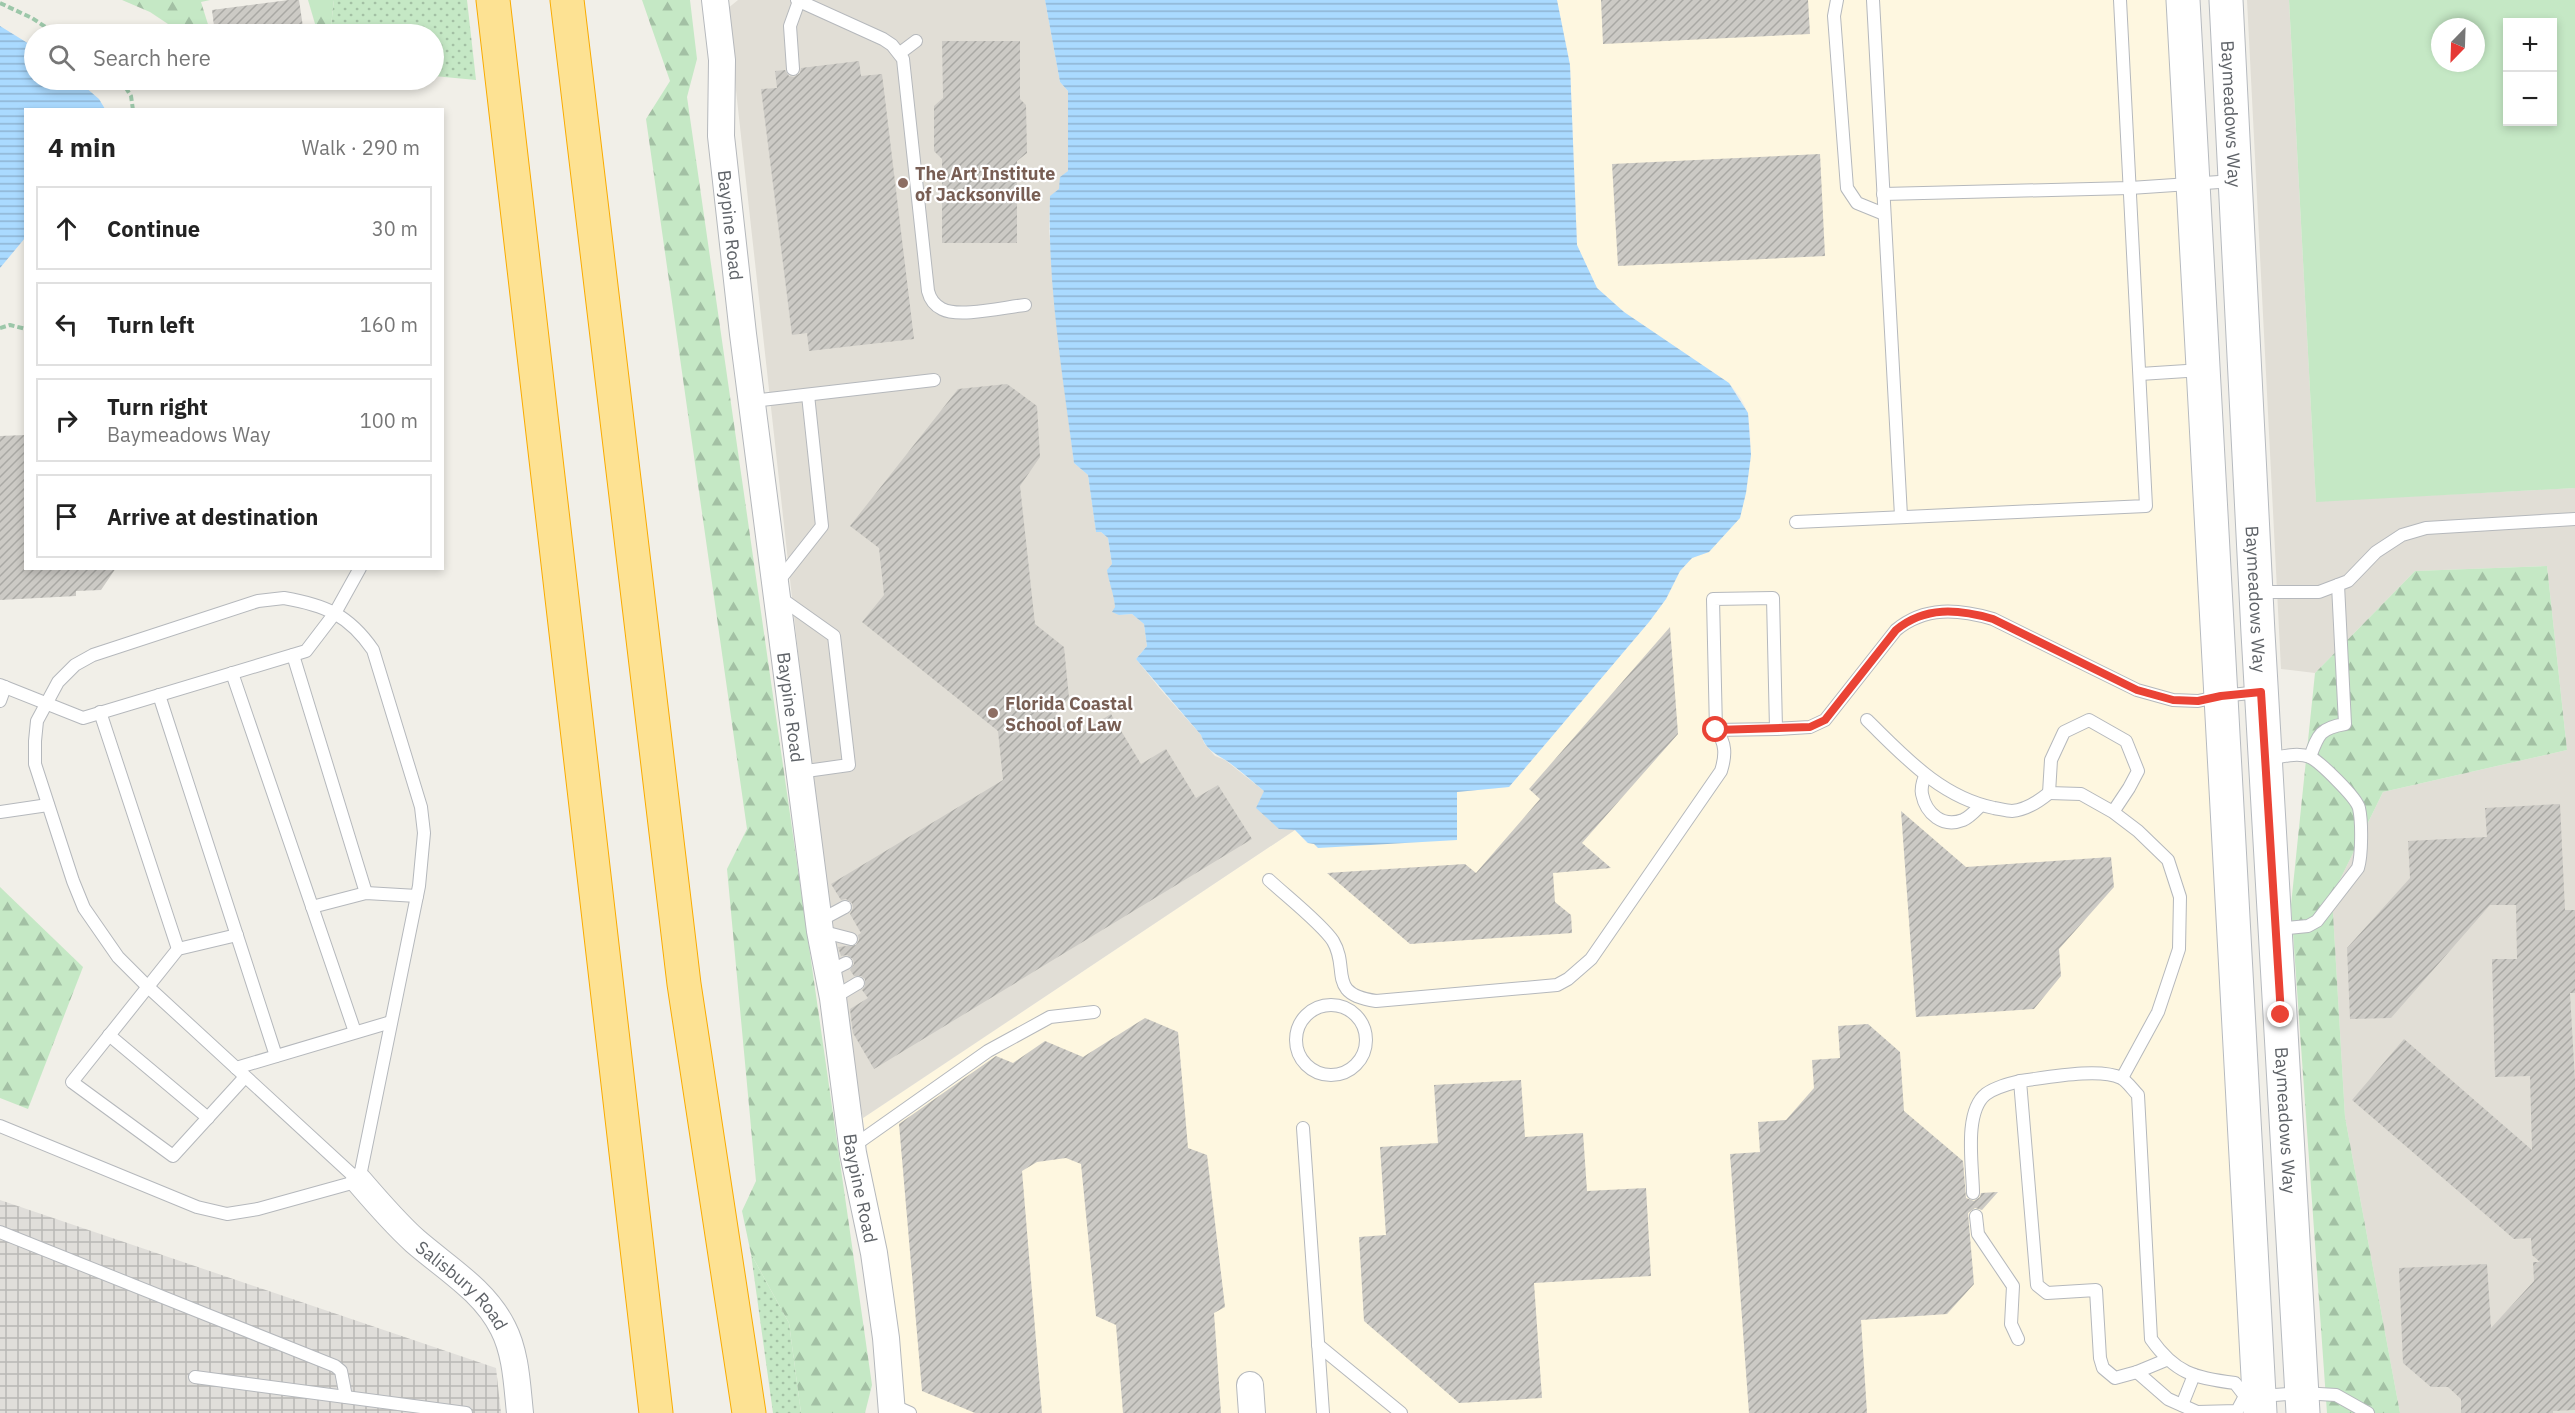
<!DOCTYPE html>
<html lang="en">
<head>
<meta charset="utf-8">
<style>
	:root { --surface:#fff; --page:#f6f6f6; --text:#222; --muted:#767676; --line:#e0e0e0 }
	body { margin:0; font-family:"IBM Plex Sans",sans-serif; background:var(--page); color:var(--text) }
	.controls { position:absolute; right:18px; top:18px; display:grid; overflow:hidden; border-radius:0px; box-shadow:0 3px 9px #0003 }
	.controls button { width:54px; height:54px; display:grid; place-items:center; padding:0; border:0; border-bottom:2px solid var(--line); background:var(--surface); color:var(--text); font:30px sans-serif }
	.compass { position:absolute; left:2431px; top:18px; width:54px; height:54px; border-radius:50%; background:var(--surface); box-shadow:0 3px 9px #0003; rotate:203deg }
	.stop { position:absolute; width:18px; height:18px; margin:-14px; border:4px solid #ea4335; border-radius:50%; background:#fff }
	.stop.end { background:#ea4335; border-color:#fff; box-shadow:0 2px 6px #0008 }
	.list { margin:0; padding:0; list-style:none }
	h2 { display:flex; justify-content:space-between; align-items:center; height:78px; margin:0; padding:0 24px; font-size:26px }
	h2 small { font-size:20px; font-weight:400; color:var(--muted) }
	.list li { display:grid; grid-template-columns:39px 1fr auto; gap:18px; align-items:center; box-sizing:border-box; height:84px; margin:0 12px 12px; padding:0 12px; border:2px solid var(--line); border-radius:0px }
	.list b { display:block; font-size:22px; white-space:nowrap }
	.list p { margin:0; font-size:20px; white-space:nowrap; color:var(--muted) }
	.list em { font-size:20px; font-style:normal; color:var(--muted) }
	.icon { flex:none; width:33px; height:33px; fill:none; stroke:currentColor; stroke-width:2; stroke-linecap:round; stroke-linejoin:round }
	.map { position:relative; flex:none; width:2575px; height:1413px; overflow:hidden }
	.search { position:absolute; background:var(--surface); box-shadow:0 3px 9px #0003; left:24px; top:24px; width:420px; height:66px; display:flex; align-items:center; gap:15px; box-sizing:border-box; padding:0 21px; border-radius:33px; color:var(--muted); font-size:22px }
	.panel { position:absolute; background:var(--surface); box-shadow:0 3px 9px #0003; left:24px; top:108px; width:420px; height:462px; border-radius:0px }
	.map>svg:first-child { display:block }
</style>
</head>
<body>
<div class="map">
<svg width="2575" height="1413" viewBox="0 0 2575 1413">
	<defs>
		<pattern id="industrial-grid" width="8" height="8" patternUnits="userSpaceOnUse" patternTransform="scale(1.5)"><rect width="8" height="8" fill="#e0deda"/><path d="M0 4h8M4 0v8" fill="none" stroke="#b9b8b5"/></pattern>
		<pattern id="grass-dots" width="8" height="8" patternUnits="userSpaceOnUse" patternTransform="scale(1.5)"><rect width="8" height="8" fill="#c5e8c5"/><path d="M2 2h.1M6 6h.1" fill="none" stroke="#a3c0a4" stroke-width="1.8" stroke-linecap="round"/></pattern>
		<pattern id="forest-firs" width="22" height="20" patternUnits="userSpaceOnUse" patternTransform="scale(1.5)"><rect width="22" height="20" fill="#c5e8c5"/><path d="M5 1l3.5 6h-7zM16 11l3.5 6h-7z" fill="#a3c0a4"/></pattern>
		<pattern id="water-rules" width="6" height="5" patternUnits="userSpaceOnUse" patternTransform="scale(1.5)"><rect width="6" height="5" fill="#aadaff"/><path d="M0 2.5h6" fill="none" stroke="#8eb4d2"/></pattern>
		<pattern id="building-hatch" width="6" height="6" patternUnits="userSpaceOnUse" patternTransform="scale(1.5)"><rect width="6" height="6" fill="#cccac5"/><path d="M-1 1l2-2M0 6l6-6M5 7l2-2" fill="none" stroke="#a9a8a4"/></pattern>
	</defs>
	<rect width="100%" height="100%" fill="#f1efe8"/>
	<!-- commercial -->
	<path fill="#fef7e0" d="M 1557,0 L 2169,0 L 2245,1413 L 902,1413 L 863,1118 L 1295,830 L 1307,843 L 1457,792 L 1509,787 L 1649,622 L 1666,599 L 1680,571 L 1692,558 L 1709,552 L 1746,493 L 1751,455 L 1750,431 L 1748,413 L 1741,398 L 1729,383 L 1624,312 L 1597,288 L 1577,245 L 1570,65 Z"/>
	<!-- industrial -->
	<path fill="url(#industrial-grid)" d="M 0,1200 L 496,1368 L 501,1413 L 0,1413 Z"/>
	<!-- education -->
	<g fill="#e1ded6">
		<path d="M 738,0 L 1045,0 L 1060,82 L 1068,91 L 1068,171 L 1060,189 L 1050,197 L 1049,231 L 1062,362 L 1074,463 L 1088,475 L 1096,532 L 1101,532 L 1108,538 L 1112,564 L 1109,582 L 1113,586 L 1115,607 L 1119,615 L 1132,614 L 1144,624 L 1147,646 L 1136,659 L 1161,690 L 1201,735 L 1204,743 L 1215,756 L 1225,760 L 1264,791 L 1295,830 L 863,1118 L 838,1014 L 727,9 Z"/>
		<path d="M 2247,0 L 2289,0 L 2316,501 L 2575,488 L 2575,1413 L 2400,1413 L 2345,1117 L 2332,896 L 2383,792 L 2567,750 L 2547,566 L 2415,571 L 2315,673 L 2281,669 Z"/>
	</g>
	<!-- grass -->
	<g fill="url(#grass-dots)">
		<path d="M 334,0 L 467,0 L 476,80 L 434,76 L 434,34 L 330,34 Z"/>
		<path d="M 751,1254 L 789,1323 L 801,1413 L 773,1413 Z"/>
	</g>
	<!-- forest -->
	<g fill="url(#forest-firs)">
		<path d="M 122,0 L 210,0 L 201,2 L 211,34 L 183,34 L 150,12 Z"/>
		<path d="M 308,0 L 334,0 L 330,34 L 318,34 Z"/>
		<path d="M 642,0 L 690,0 L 697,59 L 687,97 L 872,1385 L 865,1413 L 801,1413 L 789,1323 L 751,1254 L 742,1211 L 756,1181 L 727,869 L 747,829 L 646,119 L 670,81 Z"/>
		<path d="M 2547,566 L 2567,750 L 2383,792 L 2332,896 L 2345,1117 L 2400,1413 L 2327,1413 L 2291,905 L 2315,673 L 2415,571 Z"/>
		<path d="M 0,887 L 83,967 L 28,1109 L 0,1098 Z"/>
	</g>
	<!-- pitch -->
	<path fill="#c5e8c5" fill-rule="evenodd" d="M 2289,0 L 2575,0 L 2575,488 L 2316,502 ZM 2508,22 L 2552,22 L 2552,122 L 2508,122 ZM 2440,27 L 2476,27 L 2476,63 L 2440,63 Z"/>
	<!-- water -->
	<g fill="url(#water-rules)">
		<path d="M 1045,0 L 1557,0 L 1570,65 L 1577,245 L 1597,288 L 1624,312 L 1729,383 L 1748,413 L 1751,455 L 1746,493 L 1740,518 L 1709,552 L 1692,558 L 1680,571 L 1666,599 L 1649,622 L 1509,787 L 1457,792 L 1457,840 L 1318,848 L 1314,844 L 1308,843 L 1295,830 L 1279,829 L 1256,808 L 1264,791 C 1252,781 1240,770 1227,761 C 1215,753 1206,750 1201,735 L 1136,659 L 1147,646 L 1144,624 L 1132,614 L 1119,615 L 1112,612 L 1115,607 C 1114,594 1109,583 1107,570 L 1112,564 L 1108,538 L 1101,532 L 1096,532 L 1088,475 L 1074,463 C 1063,377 1047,283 1050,196 L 1059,189 L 1060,177 L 1068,171 L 1068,91 L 1060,82 Z"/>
		<path d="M 0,26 L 34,47 L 34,80 L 77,80 L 99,99 L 105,109 L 26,110 L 25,238 L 0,268 Z"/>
	</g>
	<!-- building -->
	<g fill="url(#building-hatch)">
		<path d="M 289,0 L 299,0 L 304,34 L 215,34 L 212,10 Z"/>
		<path d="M 1601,0 L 1808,0 L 1810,34 L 1603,44 Z"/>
		<path d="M 942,41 L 1020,41 L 1020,99 L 1026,105 L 1027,153 L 1017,161 L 1017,243 L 942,243 L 942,159 L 934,151 L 934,106 L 943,98 Z"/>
		<path d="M 859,61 L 861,76 L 882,74 L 914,339 L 809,351 L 807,333 L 792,335 L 761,89 L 777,88 L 775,71 L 785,70 L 789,76 L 794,77 L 800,73 L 801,68 Z"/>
		<path d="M 1820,154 L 1825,256 L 1618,266 L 1612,164 Z"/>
		<path d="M 1007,384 L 1037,406 L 1040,457 L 1020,486 L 1035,624 L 1064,647 L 1069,698 L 1055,716 L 1078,734 L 1111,714 L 1141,764 L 1166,749 L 1196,798 L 1218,785 L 1252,839 L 874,1069 L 853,1033 L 850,1009 L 868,998 L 862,990 L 865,986 L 865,979 L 861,976 L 854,976 L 850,970 L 854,964 L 853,959 L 847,955 L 841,956 L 838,947 L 856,945 L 859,940 L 858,935 L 861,933 L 850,914 L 853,908 L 852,903 L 846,899 L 841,900 L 831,884 L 1003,780 L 998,731 L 862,622 L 884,595 L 879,548 L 850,526 L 958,389 Z"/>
		<path d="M 26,435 L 26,568 L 116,568 L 101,590 L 76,591 L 76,596 L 0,600 L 0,436 Z"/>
		<path d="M 1670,627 L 1678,734 L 1582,843 L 1611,868 L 1553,873 L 1555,902 L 1571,915 L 1572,933 L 1410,944 L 1327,873 L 1465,864 L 1476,873 L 1540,799 L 1529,789 Z"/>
		<path d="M 2560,804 L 2565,910 L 2575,910 L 2575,993 L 2570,993 L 2575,1081 L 2575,1410 L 2553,1411 L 2553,1413 L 2461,1413 L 2461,1399 L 2448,1387 L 2431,1387 L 2403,1363 L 2399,1268 L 2487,1264 L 2491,1328 L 2534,1281 L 2533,1262 L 2540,1262 L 2532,1255 L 2531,1238 L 2514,1239 L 2352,1100 L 2404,1039 L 2532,1150 L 2530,1076 L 2495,1077 L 2492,959 L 2517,959 L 2516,905 L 2490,905 L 2391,1018 L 2350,1019 L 2347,948 L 2410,878 L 2408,841 L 2487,837 L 2485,808 Z"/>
		<path d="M 1901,811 L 1966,867 L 2111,857 L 2114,887 L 2059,949 L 2061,976 L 2034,1009 L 1916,1017 Z"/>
		<path d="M 1145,1018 L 1178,1032 L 1188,1148 L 1207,1155 L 1225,1307 L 1214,1313 L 1221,1413 L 1123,1413 L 1116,1325 L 1096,1316 L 1081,1164 L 1066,1158 L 1037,1162 L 1022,1171 L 1042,1413 L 975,1413 L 922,1391 L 899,1124 L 996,1056 L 1013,1063 L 1045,1041 L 1083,1057 Z"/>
		<path d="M 1868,1024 L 1900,1052 L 1904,1111 L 1963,1161 L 1966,1198 L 1974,1201 L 1980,1197 L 1981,1193 L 1998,1192 L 1982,1210 L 1975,1208 L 1968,1213 L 1974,1284 L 1947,1314 L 1861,1320 L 1867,1413 L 1749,1413 L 1730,1154 L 1760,1152 L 1758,1122 L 1786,1120 L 1814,1088 L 1812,1060 L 1840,1058 L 1838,1026 Z"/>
		<path d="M 1521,1080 L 1525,1137 L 1583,1133 L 1587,1191 L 1646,1188 L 1651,1276 L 1534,1283 L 1542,1398 L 1459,1403 L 1364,1321 L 1359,1237 L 1386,1235 L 1380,1147 L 1438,1143 L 1434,1085 Z"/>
	</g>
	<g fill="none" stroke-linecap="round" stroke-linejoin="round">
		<defs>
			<g id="lane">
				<path d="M 797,0 L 883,39 L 892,45 L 903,59 L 928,291 C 930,299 934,305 942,309 C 959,318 1005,307 1025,305"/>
				<path d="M 1837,0 L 1834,16 L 1847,188 L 1857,203 L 1884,214"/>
				<path d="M 1873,0 L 1901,516"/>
				<path d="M 900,53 L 916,41"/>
				<path d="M 793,69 L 790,26 L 799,1"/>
				<path d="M 1883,194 L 2130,188 L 2234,181"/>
				<path d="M 2140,374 L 2202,370"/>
				<path d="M 752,401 L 934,380"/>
				<path d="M 1796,522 L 2146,506 L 2120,0"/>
				<path d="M 777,583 L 822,526 L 808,395"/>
				<path d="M 2258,592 L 2319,592 L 2348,581 L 2376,552 L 2402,535 L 2426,528 L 2575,519"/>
				<path d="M 779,597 L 834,636 L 849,765 L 799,772"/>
				<path d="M 284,598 C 325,605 349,615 373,650 L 421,807 L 424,833 L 419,886 L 359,1181 L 147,986 L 118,957 L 84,908 L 73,881 L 35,764 L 35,741 L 37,721 L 58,682 L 75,665 L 93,655 L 258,601 Z"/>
				<path d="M 293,655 L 366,893"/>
				<path d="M 232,673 L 355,1032"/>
				<path d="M 0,685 L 83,718 L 306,651 L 335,613 L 360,568"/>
				<path d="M 159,695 L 276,1056"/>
				<path d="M 0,701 L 5,687"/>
				<path d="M 100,712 L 178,949"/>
				<path d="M 1867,720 C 1904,756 1940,797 1994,808 C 2000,809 2007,811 2012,811 C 2026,810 2038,802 2049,793"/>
				<path d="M 1776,729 L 1810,727 L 1825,720 L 1896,630 C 1925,606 1958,609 1993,619 L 2137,690 L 2173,700 L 2198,701 L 2221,696 L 2260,692"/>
				<path d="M 2310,757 C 2318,735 2320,728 2345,724 L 2338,585"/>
				<path d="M 2268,759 C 2281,757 2297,752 2310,757 C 2320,762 2356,797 2359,808 C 2362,821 2362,855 2358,868 L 2317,921 L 2308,926 L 2277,929"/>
				<path d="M 1925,776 C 1923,781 1921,789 1922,794 C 1926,814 1943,828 1963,820 C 1970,817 1976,810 1981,805"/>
				<path d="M 0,812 L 48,805"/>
				<path d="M 2113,812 L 2129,788 L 2138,771 L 2126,741 L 2089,720 L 2064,732 L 2051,760 L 2049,793 L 2081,794 L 2113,812 L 2138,831 L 2168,860 L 2180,897 L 2179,949 L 2158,1012 L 2122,1078"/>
				<path d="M 1269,880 C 1285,895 1322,924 1333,941 C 1350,969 1326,994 1376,1001 L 1557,985 L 1568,979 L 1591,959 L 1721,771 C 1726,755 1726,743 1716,730 L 1713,599 L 1773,598 L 1776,729 L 1716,730"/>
				<path d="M 312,907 L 366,893 L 417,896"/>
				<path d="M 819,921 L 845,907"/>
				<path d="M 820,931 L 851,939"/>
				<path d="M 237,935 L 178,949 L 72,1082 L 173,1156 L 245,1077"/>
				<path d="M 828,972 L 846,963"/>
				<path d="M 833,998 L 858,983"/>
				<circle cx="1331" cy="1040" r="35"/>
				<path d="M 109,1035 L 208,1118"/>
				<path d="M 236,1068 L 391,1022"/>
				<path d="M 0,1126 L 197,1207 L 227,1214 L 258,1209 L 359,1181"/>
				<path d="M 1303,1128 L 1323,1413"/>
				<path d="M 852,1147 L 988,1051 L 1050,1017 L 1094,1012"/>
				<path d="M 1973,1193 C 1973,1168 1963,1112 1986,1094 C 1996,1087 2008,1084 2020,1081"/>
				<path d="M 1976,1216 L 1978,1234 L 2013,1286 L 2011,1324 L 2018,1339"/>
				<path d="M 0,1232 L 335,1366 L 341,1371 L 346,1397"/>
				<path d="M 1318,1345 L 1401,1413"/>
				<path d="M 2166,1360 L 2137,1372 L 2115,1378 L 2103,1368 L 2100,1358 L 2096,1290 L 2047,1293 L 2037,1285 L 2020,1081 C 2045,1078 2099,1067 2121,1078 C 2127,1081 2133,1090 2138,1095 L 2151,1339 C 2175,1373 2194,1378 2235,1383 L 2245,1396"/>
				<path d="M 2137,1372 L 2168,1399 L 2197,1412 L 2237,1411 L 2245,1396"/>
				<path d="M 195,1377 L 466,1413"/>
				<path d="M 2261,1396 L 2302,1393 L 2336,1395 L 2368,1413"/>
				<path d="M 892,1405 L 910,1413"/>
				<path d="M 2182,1405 L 2194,1375"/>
			</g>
			<g id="street">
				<path id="s1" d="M 715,0 L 722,60 L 721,136 L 743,334 L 820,931 L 833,998 L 853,1153 L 874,1253 L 886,1338 L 892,1413"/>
				<path id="s2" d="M 359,1181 C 377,1202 395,1223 415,1241 C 446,1268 484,1290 503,1328 C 516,1353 517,1385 520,1413"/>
				<path d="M 1250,1385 L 1252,1413"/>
			</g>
			<g id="secondary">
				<path d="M 2183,0 L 2260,1413"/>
				<path id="s3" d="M 2226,0 L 2258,633 L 2303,1413"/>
			</g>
			<g id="highway">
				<path d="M 493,0 L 656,1413"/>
				<path d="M 567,0 L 684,984 L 749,1413"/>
			</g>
		</defs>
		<!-- lane casing -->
		<use href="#lane" stroke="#b5b8bc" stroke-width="14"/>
		<!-- street casing -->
		<use href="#street" stroke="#b5b8bc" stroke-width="28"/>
		<!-- secondary casing -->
		<use href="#secondary" stroke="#b6babf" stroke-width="35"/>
		<!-- highway casing -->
		<use href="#highway" stroke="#f9ab00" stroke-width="35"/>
		<!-- path -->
		<g stroke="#9cc7a9" stroke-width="4" stroke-dasharray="6 3" stroke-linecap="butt">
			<path d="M 0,3 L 32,18 L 56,34"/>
			<path d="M 121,80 L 131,96 L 133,110"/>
			<path d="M 0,328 L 10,325 L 26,329"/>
		</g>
		<!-- lane -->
		<use href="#lane" stroke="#fff" stroke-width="12"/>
		<!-- street -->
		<use href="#street" stroke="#fff" stroke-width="26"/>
		<!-- secondary -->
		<use href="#secondary" stroke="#fff" stroke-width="33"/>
		<!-- highway -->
		<use href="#highway" stroke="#fde293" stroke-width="33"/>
	</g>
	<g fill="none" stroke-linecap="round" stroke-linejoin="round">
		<!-- route -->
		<path stroke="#ea4335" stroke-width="8" d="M 1716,730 L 1810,727 L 1825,720 L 1896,630 C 1925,606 1958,609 1993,619 L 2137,690 L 2173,700 L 2198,701 L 2221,696 L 2261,692 L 2281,1015"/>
	</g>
	<!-- markers -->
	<g fill="#8d6e63" stroke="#fff" stroke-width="2">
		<circle cx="903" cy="183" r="6"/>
		<circle cx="993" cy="713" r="6"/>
	</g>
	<g text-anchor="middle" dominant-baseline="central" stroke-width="4.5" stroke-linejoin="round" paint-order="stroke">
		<!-- street labels -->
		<g font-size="18" fill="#5f6368" stroke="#fff">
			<text stroke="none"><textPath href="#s3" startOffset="114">Baymeadows Way</textPath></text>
			<text stroke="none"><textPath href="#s1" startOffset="226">Baypine Road</textPath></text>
			<text stroke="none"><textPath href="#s3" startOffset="600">Baymeadows Way</textPath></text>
			<text stroke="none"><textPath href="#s1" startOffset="712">Baypine Road</textPath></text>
			<text stroke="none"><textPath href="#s3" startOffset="1122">Baymeadows Way</textPath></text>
			<text stroke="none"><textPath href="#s1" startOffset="1198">Baypine Road</textPath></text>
			<text stroke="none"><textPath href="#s2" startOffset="147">Salisbury Road</textPath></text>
		</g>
		<!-- education labels -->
		<g font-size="18" font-weight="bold" fill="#785e54" stroke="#fff" text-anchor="start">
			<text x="915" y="173">The Art Institute<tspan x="915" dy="21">of Jacksonville</tspan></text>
			<text x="1005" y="703">Florida Coastal<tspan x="1005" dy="21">School of Law</tspan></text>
		</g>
	</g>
</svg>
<div class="controls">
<button>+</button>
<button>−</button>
</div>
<svg class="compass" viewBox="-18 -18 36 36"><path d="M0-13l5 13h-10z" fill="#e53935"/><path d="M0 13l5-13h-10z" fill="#767676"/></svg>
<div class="stop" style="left:1716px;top:730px"></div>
<div class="stop end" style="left:2281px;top:1015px"></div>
<div class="search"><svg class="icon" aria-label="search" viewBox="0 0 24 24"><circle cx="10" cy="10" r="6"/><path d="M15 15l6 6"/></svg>Search here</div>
<section class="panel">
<h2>4 min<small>Walk · 290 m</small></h2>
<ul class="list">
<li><svg class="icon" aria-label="ahead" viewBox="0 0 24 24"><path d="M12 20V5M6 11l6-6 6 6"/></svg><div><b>Continue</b></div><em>30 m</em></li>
<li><svg class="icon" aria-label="left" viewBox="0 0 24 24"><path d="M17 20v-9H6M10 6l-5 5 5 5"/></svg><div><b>Turn left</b></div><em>160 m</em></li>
<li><svg class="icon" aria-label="right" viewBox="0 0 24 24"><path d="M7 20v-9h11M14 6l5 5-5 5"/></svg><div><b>Turn right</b><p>Baymeadows Way</p></div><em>100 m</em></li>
<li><svg class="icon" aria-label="arrive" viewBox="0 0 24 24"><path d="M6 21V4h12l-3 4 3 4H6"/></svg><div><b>Arrive at destination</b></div></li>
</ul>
</section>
</div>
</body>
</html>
